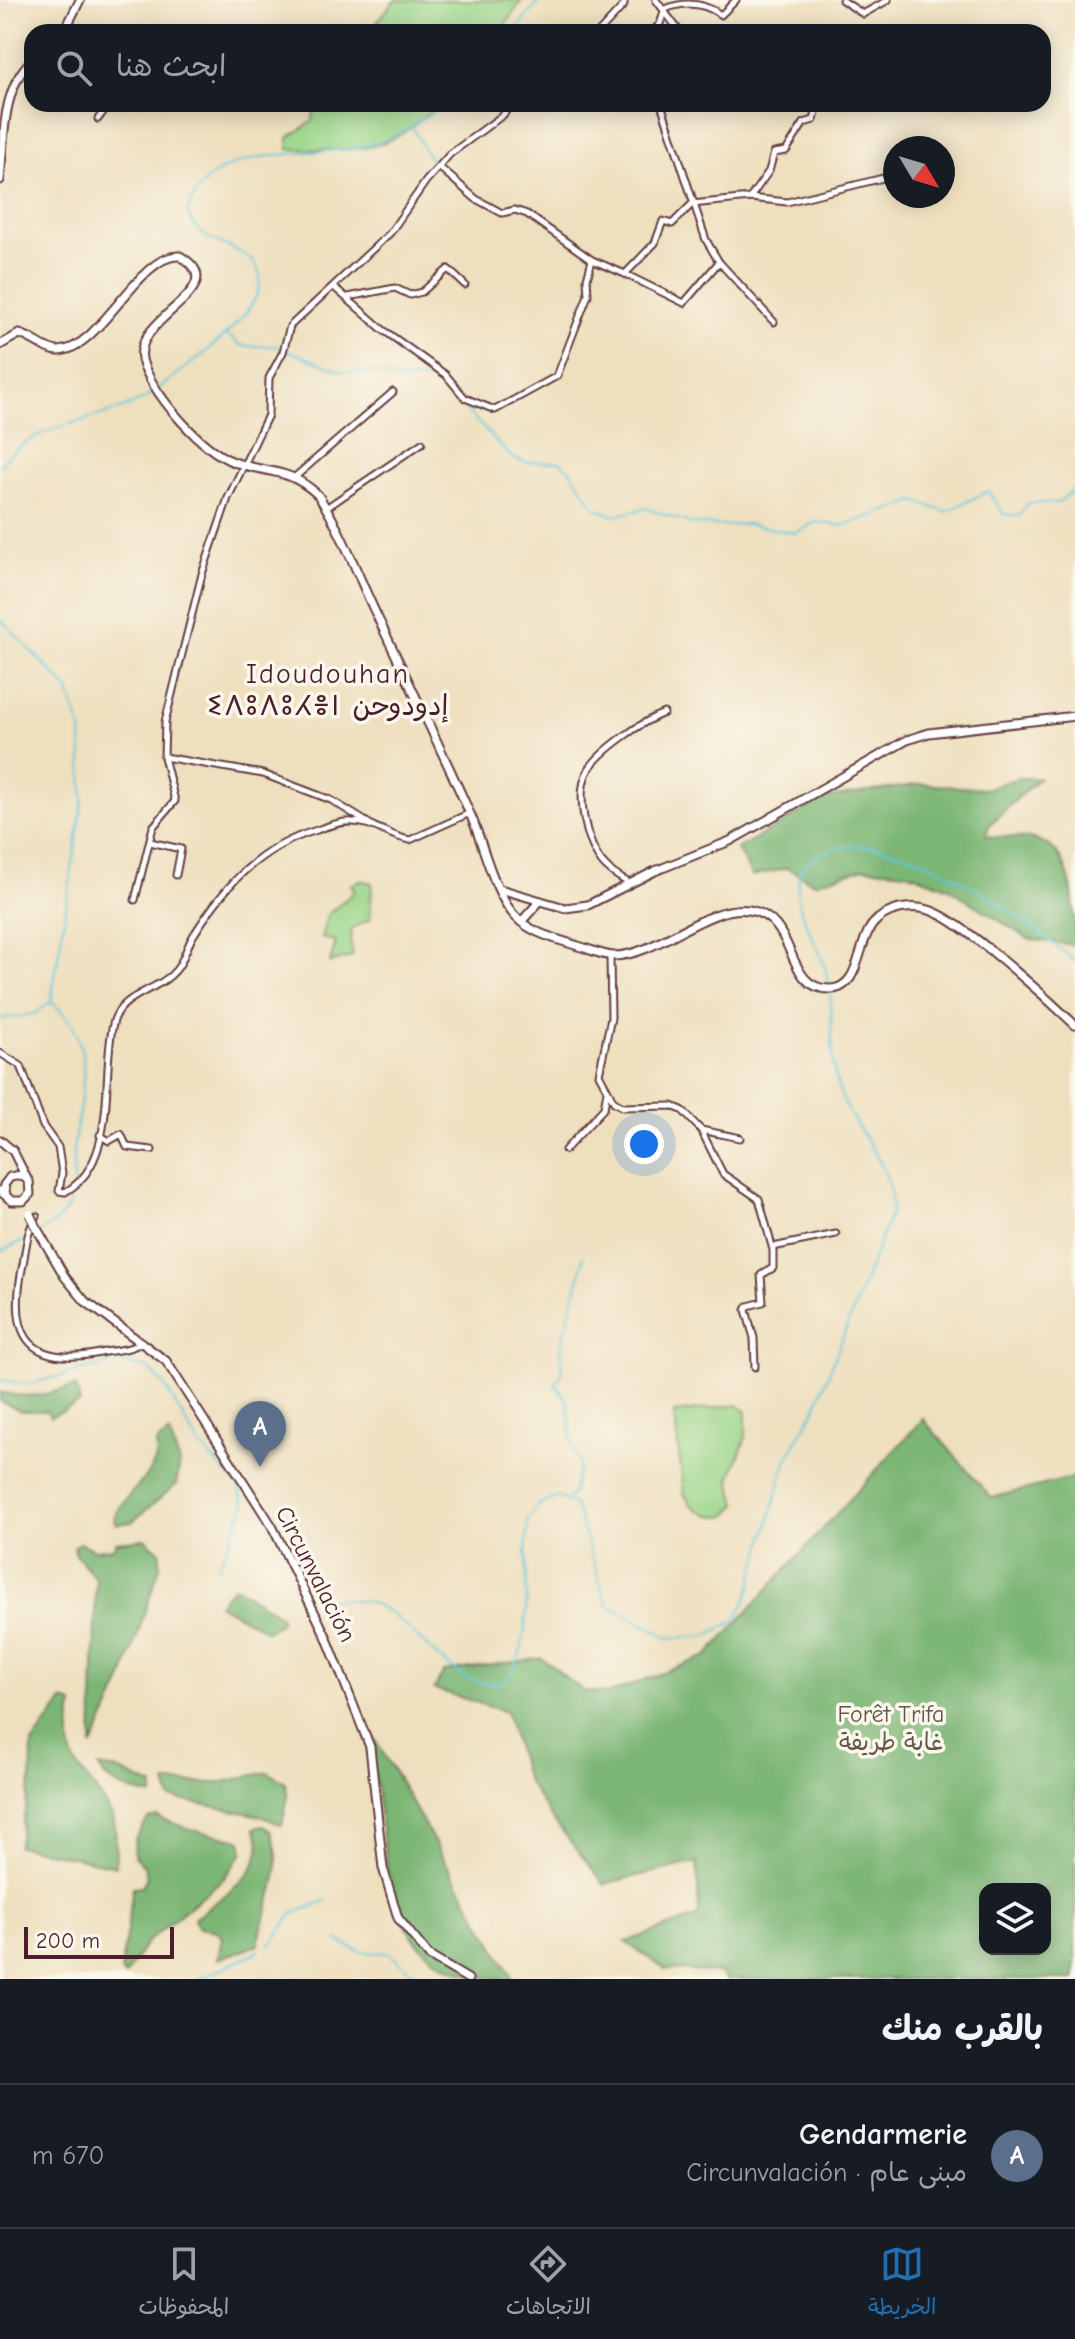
<!DOCTYPE html>
<html lang="ar">
<head>
<meta charset="utf-8">
<style>
	:root { --surface:#171b24; --page:#242831; --text:#f1f3f6; --muted:#9ea1a6; --line:#363941; --accent:#1f6fb2 }
	body { margin:0; font-family:"Comic Neue","Playpen Sans Arabic","Noto Sans Tifinagh",sans-serif; background:var(--page); color:var(--text); direction:rtl }
	.controls { position:absolute; right:24px; bottom:24px; display:grid; overflow:hidden; border-radius:16px; box-shadow:0 4px 20px #0003 }
	.controls button { width:72px; height:72px; display:grid; place-items:center; padding:0; border:0; border-bottom:2px solid var(--line); background:var(--surface); color:var(--text); font:40px sans-serif }
	.compass { position:absolute; left:883px; top:136px; width:72px; height:72px; border-radius:50%; background:var(--surface); box-shadow:0 4px 20px #0003; rotate:128deg }
	.scale { position:absolute; left:24px; bottom:20px; width:150px; box-sizing:border-box; padding-left:8px; border:4px solid #4a1f2b; border-top:0; font-size:22px; line-height:28px; white-space:nowrap; color:#4a1f2b; -webkit-text-stroke:6px #fbf7ec; paint-order:stroke }
	.you { position:absolute; left:644px; top:1144px; width:28px; height:28px; margin:-20px; border:6px solid #fff; border-radius:50%; background:#1a73e8; box-shadow:0 0 0 12px #1a73e833 }
	.badge { display:grid; place-items:center; width:52px; height:52px; border-radius:50%; background:var(--accent); color:#fff; font-size:26px; font-weight:700 }
	.pin { position:absolute; translate:-50% -66px; filter:drop-shadow(0 2px 4px #0008) }
	.pin::after { content:''; position:absolute; top:42px; width:28px; height:24px; background:inherit; clip-path:polygon(0 0,100% 0,50% 100%) }
	.list { margin:0; padding:0; list-style:none }
	h2 { display:flex; justify-content:space-between; align-items:center; height:104px; margin:0; padding:0 32px; font-size:34px }
	h2 small { font-size:26px; font-weight:400; color:var(--muted) }
	.list li { display:grid; grid-template-columns:52px 1fr auto; gap:24px; align-items:center; box-sizing:border-box; height:144px; padding:0 32px; border-top:2px solid var(--line) }
	.list b { display:block; font-size:30px; white-space:nowrap }
	.list p { margin:0; font-size:26px; white-space:nowrap; color:var(--muted) }
	.list em { font-size:26px; font-style:normal; color:var(--muted) }
	.icon { flex:none; width:44px; height:44px; fill:none; stroke:currentColor; stroke-width:2; stroke-linecap:round; stroke-linejoin:round }
	.map { position:relative; flex:none; width:1075px; height:1979px; overflow:hidden; direction:ltr }
	.search { position:absolute; background:var(--surface); box-shadow:0 4px 20px #0003; left:24px; right:24px; top:24px; height:88px; display:flex; align-items:center; gap:20px; box-sizing:border-box; padding:0 28px; border-radius:24px; color:var(--muted); font-size:30px }
	.sheet { height:248px; background:var(--surface) }
	nav { display:flex; justify-content:space-around; align-items:center; box-sizing:border-box; height:112px; border-top:2px solid var(--line); background:var(--surface); font-size:22px; color:var(--muted) }
	nav a { display:grid; justify-items:center; gap:4px }
	nav .on { color:var(--accent) }
	.map>svg:first-child { display:block }
</style>
</head>
<body>
<div class="map">
<svg width="1075" height="1979" viewBox="0 0 1075 1979">
	<rect width="100%" height="100%" fill="#fbf7ec"/>
	<filter id="ink" filterUnits="userSpaceOnUse"><feTurbulence type="fractalNoise" baseFrequency=".0125" numOctaves="2"/><feDisplacementMap in="SourceGraphic" scale="16" xChannelSelector="R" yChannelSelector="G"/><feConvolveMatrix kernelMatrix="1 2 1 2 8 2 1 2 1" color-interpolation-filters="sRGB"/></filter>
	<filter id="wash" filterUnits="userSpaceOnUse"><feTurbulence type="fractalNoise" baseFrequency=".006" numOctaves="4" result="noise"/><feDisplacementMap in="SourceGraphic" scale="32" xChannelSelector="R" yChannelSelector="G"/><feGaussianBlur stdDeviation="1.8" result="paint"/><feColorMatrix in="noise" values="0 0 0 0 0 0 0 0 0 0 0 0 0 0 0 0 0 1.4 0 .05"/><feComposite in="paint" operator="in"/></filter>
	<g filter="url(#wash)">
		<rect width="100%" height="100%" fill="#eedfbe"/>
		<!-- green -->
		<g fill="#9ad588" stroke="#727a5a" stroke-width="2">
			<path d="M 395,0 L 522,0 L 500,32 L 369,32 Z"/>
			<path d="M 314,104 L 437,104 C 388,157 353,150 288,149 L 288,138 L 313,121 Z"/>
			<path d="M 360,880 L 372,883 L 370,919 L 352,929 L 350,940 L 353,956 L 330,963 L 336,941 L 322,938 L 327,915 L 355,891 L 351,885 Z"/>
			<path d="M 738,1405 L 746,1412 L 746,1437 L 730,1479 L 737,1504 L 727,1515 C 708,1518 692,1511 684,1493 L 674,1413 Z"/>
		</g>
		<!-- forest -->
		<g fill="#7bb674" stroke="#626a50" stroke-width="2" fill-rule="evenodd">
			<path d="M 1018,778 L 1039,778 L 989,825 L 986,836 C 1002,838 1020,836 1036,840 C 1075,849 1075,909 1075,945 L 1028,939 L 947,887 L 907,872 L 864,868 L 814,883 L 787,868 L 752,876 L 737,849 L 826,798 L 922,784 L 985,789 Z"/>
			<path d="M 76,1386 L 80,1403 L 50,1417 L 47,1411 L 21,1411 L 0,1401 L 0,1392 C 28,1400 49,1394 76,1386 Z"/>
			<path d="M 923,1419 L 991,1498 L 1075,1477 L 1075,1979 L 726,1979 L 721,1973 L 665,1969 L 625,1942 L 699,1916 L 697,1862 L 604,1884 L 551,1817 L 526,1779 L 506,1712 L 434,1689 L 444,1672 L 542,1658 L 583,1691 L 608,1694 L 707,1656 ZM 985,1889 L 1045,1889 L 1045,1949 L 985,1949 Z"/>
			<path d="M 169,1433 L 180,1463 L 176,1485 L 132,1522 L 117,1524 L 114,1519 C 121,1493 164,1473 156,1443 Z"/>
			<path d="M 145,1539 L 160,1552 L 160,1566 L 122,1681 L 92,1747 L 96,1579 L 76,1555 L 74,1547 L 80,1543 L 95,1550 L 113,1548 L 116,1542 Z"/>
			<path d="M 235,1586 L 281,1616 L 281,1622 L 267,1631 L 218,1604 Z"/>
			<path d="M 63,1701 L 73,1704 C 61,1775 84,1762 112,1816 C 118,1828 115,1852 116,1866 L 18,1846 L 31,1780 L 32,1744 Z"/>
			<path d="M 362,1723 L 371,1732 L 513,1979 C 354,1979 399,1822 362,1723 Z"/>
			<path d="M 99,1767 L 118,1770 L 153,1786 L 152,1796 C 131,1791 109,1787 99,1767 Z"/>
			<path d="M 268,1772 L 286,1783 L 288,1796 L 282,1825 L 261,1816 L 170,1798 L 166,1783 L 218,1783 Z"/>
			<path d="M 157,1817 L 189,1829 L 241,1840 L 243,1852 L 224,1878 L 148,1941 L 125,1976 L 121,1972 L 133,1887 L 142,1886 L 147,1877 L 144,1866 L 134,1856 L 135,1839 L 148,1819 Z"/>
			<path d="M 263,1826 L 271,1830 C 288,1874 265,1905 258,1945 L 218,1959 L 222,1937 L 218,1931 L 198,1928 L 194,1918 C 222,1896 275,1869 255,1828 Z"/>
		</g>
		<g fill="none" stroke-linecap="round" stroke-linejoin="round">
			<!-- stream -->
			<g stroke="#5ec6da" stroke-width="2">
				<path d="M 513,32 L 541,0"/>
				<path d="M 413,128 L 427,155 L 436,163"/>
				<path d="M 226,334 L 242,346 L 276,346 L 343,372 L 373,372 L 398,379 L 437,379 L 511,457 L 525,462 L 560,462 L 571,471 L 595,508 L 615,516 L 645,508 L 693,524 L 723,526 L 747,524 L 795,533 L 816,522 L 842,526 L 915,501 L 946,512 L 988,491 L 1003,514 L 1019,516 L 1028,503 L 1058,503 L 1075,488"/>
				<path d="M 160,388 C 184,366 301,294 245,255 C 219,238 204,246 187,213 C 208,137 316,161 373,144 C 400,137 421,121 442,104"/>
				<path d="M 0,465 C 36,418 108,424 155,392"/>
				<path d="M 0,619 L 68,689 L 81,728 L 83,800 L 51,1002 L 34,1014 L 0,1019"/>
				<path d="M 51,1002 C 102,1041 79,1098 73,1151 C 72,1162 74,1172 74,1182"/>
				<path d="M 30,1238 C 51,1228 71,1214 74,1189"/>
				<path d="M 0,1252 L 24,1240"/>
				<path d="M 0,1380 L 29,1384 L 116,1362 L 149,1368 L 165,1386 L 198,1443 L 238,1486 L 245,1505 L 218,1567"/>
				<path d="M 568,1498 L 573,1493 L 580,1463 L 571,1441 L 568,1402 L 555,1384 C 564,1375 561,1366 561,1354 C 563,1322 580,1291 583,1257"/>
				<path d="M 329,1599 C 345,1600 365,1599 379,1606 C 414,1623 458,1697 504,1682 C 539,1646 521,1566 528,1520 L 538,1505 L 558,1497 L 574,1505 L 578,1514 L 607,1605 L 669,1638 L 706,1636 L 735,1621 L 748,1596 L 787,1458 L 815,1409 L 891,1213 C 896,1167 859,1137 842,1098 C 825,1057 837,1013 826,971 C 816,933 788,910 801,868 C 874,797 1015,914 1075,961"/>
				<path d="M 337,1940 L 360,1952 L 388,1953 L 414,1973 L 432,1979"/>
				<path d="M 270,1945 L 292,1914 L 326,1901"/>
				<path d="M 199,1979 L 259,1951"/>
			</g>
		</g>
	</g>
	<g filter="url(#ink)">
		<g fill="none" stroke-linecap="round" stroke-linejoin="round">
			<defs>
				<g id="street">
					<path d="M 656,0 L 680,32"/>
					<path d="M 842,0 L 863,14 L 888,0"/>
					<path d="M 599,32 L 624,5 L 624,0"/>
					<path d="M 652,32 L 660,24 L 665,9 C 685,1 703,2 721,15 L 736,0"/>
					<path d="M 661,104 L 706,240 L 719,262 L 774,322"/>
					<path d="M 703,104 L 704,105"/>
					<path d="M 98,119 L 109,104"/>
					<path d="M 439,167 L 476,199 L 502,213 L 515,210 L 527,214 L 592,260 L 625,274 L 655,243 L 663,221 L 672,224 L 692,204 L 750,198 L 787,202 L 887,177"/>
					<path d="M 750,198 L 769,171 L 774,153 L 786,151 L 804,123 L 814,120 L 818,104"/>
					<path d="M 625,274 L 684,303 L 719,262"/>
					<path d="M 334,287 L 382,329 L 446,375 L 465,398 L 495,410 L 557,376 L 588,295 L 587,279 L 592,260"/>
					<path d="M 348,297 L 395,288 L 410,295 L 422,292 L 448,269 L 465,285"/>
					<path d="M 295,477 L 393,392"/>
					<path d="M 326,508 L 422,443"/>
					<path d="M 164,757 L 263,774 L 331,800 L 373,826"/>
					<path d="M 150,842 L 181,849 L 176,875"/>
					<path d="M 629,883 C 620,878 611,873 604,865 C 586,845 574,793 589,769 C 601,750 643,721 664,713"/>
					<path d="M 135,900 L 153,827 L 175,801 L 164,757 L 165,722 L 202,574 L 228,498 L 268,415 L 269,378 L 283,352 L 290,326 L 390,233 L 426,181 L 450,154 L 503,115 L 511,104"/>
					<path d="M 610,956 L 611,1018 L 599,1074 L 614,1102 L 623,1107 L 672,1106 L 682,1110 L 701,1130 L 740,1138"/>
					<path d="M 0,1053 L 21,1066 L 43,1126 L 58,1147 L 62,1173 L 59,1191 L 65,1192 C 119,1163 101,1073 113,1024 C 120,993 158,992 176,970 C 185,959 187,944 195,933 C 226,884 260,847 317,830 C 328,826 341,821 353,822 C 373,822 390,837 410,840 L 470,813"/>
					<path d="M 701,1130 L 723,1174 L 759,1199 L 773,1250 L 773,1268 L 761,1275 L 763,1302 L 748,1306 L 746,1310 L 754,1338 L 755,1367"/>
					<path d="M 100,1135 L 109,1141 L 121,1134 L 127,1147 L 152,1150"/>
					<path d="M 565,1150 L 604,1108 L 607,1091"/>
					<path d="M 37,1216 C 27,1228 26,1249 23,1264 C 9,1331 23,1368 100,1353 C 114,1350 129,1351 142,1342"/>
					<path d="M 773,1247 L 836,1234"/>
				</g>
				<g id="secondary">
					<path d="M 64,32 L 80,0"/>
					<path d="M 0,180 C 4,142 1,88 32,60"/>
					<path d="M 0,345 L 19,334 C 33,337 45,351 59,351 C 101,349 140,252 180,256 C 239,291 123,318 144,366 C 157,398 201,450 234,462 C 268,474 288,467 318,495 C 342,531 357,574 376,614 C 408,681 441,748 471,816 C 483,843 494,893 514,915 C 529,933 557,939 578,946 C 590,949 600,955 613,956 C 658,956 706,904 749,910 C 799,918 783,988 829,989 C 861,990 857,942 873,924 C 886,909 910,904 929,910 C 962,920 1047,998 1075,1025"/>
					<path d="M 500,889 L 565,908 L 588,905 L 655,871 L 730,841 L 907,740 L 929,733 L 1075,716"/>
					<path d="M 521,922 L 540,901"/>
					<path d="M 0,1140 L 13,1151 L 27,1179"/>
					<path d="M 0,1191 L 12,1201 L 23,1201 L 30,1194 L 29,1181 L 21,1175 L 10,1177 L 4,1185 L 6,1195"/>
					<path d="M 36,1227 L 65,1277 L 85,1301 L 166,1361 L 272,1526 L 326,1636 L 370,1747 L 383,1868 L 398,1918 L 429,1956 L 468,1979"/>
				</g>
			</defs>
			<!-- street casing -->
			<use href="#street" stroke="#633c41" stroke-width="9"/>
			<!-- secondary casing -->
			<use href="#secondary" stroke="#633c41" stroke-width="11"/>
			<!-- street -->
			<use href="#street" stroke="#fff" stroke-width="5"/>
			<!-- secondary -->
			<use href="#secondary" stroke="#fff" stroke-width="7"/>
			<defs>
				<path id="secondary-bridge" d="M 30,1214 L 36,1227"/>
			</defs>
			<!-- secondary-bridge casing -->
			<use href="#secondary-bridge" stroke="#633c41" stroke-width="11" stroke-linecap="butt"/>
			<!-- secondary-bridge -->
			<use href="#secondary-bridge" stroke="#fff" stroke-width="7"/>
		</g>
	</g>
	<g text-anchor="middle" dominant-baseline="central" stroke-width="7" stroke-linejoin="round" paint-order="stroke">
		<!-- street labels -->
		<g font-size="24" fill="#4a1f2b" stroke="#fbf7ec">
			<text transform="translate(316 1574) rotate(63)">Circunvalación</text>
		</g>
		<!-- park labels -->
		<g font-size="24" fill="#625647" stroke="#fbf7ec">
			<text x="891" y="1714">Forêt Trifa<tspan x="891" dy="28">غابة طريفة</tspan></text>
		</g>
		<!-- quarter labels -->
		<g font-size="28" letter-spacing="2" fill="#4a1f2b" stroke="#fbf7ec">
			<text x="328" y="674">Idoudouhan<tspan x="328" dy="32">ⵉⴷⵓⴷⵓⵃⴻⵏ إدودوحن</tspan></text>
		</g>
	</g>
</svg>
<div class="controls">
<button><svg class="icon" aria-label="layers" viewBox="0 0 24 24"><path d="M12 4l9 5-9 5-9-5zM3 14l9 5 9-5"/></svg></button>
</div>
<svg class="compass" viewBox="-18 -18 36 36"><path d="M0-13l5 13h-10z" fill="#e53935"/><path d="M0 13l5-13h-10z" fill="#9ea1a6"/></svg>
<div class="scale">200 m</div>
<div class="you"></div>
<div class="pin badge" style="left:260px;top:1467px;background:#5c6f8a">A</div>
<div class="search"><svg class="icon" aria-label="search" viewBox="0 0 24 24"><circle cx="10" cy="10" r="6"/><path d="M15 15l6 6"/></svg>ابحث هنا</div>
</div>
<section class="sheet">
<h2>بالقرب منك<small></small></h2>
<ul class="list">
<li><span class="badge" style="background:#5c6f8a">A</span><div><b>Gendarmerie</b><p>مبنى عام · Circunvalación</p></div><em>670 m</em></li>
</ul>
</section>
<nav>
<a class="on"><svg class="icon" aria-label="map" viewBox="0 0 24 24"><path d="M3 6l6-2 6 2 6-2v14l-6 2-6-2-6 2zM9 4v14M15 6v14"/></svg>الخريطة</a>
<a><svg class="icon" aria-label="directions" viewBox="0 0 24 24"><path d="M12 3l9 9-9 9-9-9zM9 14v-3h6M13 9l2 2-2 2"/></svg>الاتجاهات</a>
<a><svg class="icon" aria-label="saved" viewBox="0 0 24 24"><path d="M7 4h10v16l-5-4-5 4z"/></svg>المحفوظات</a>
</nav>
</body>
</html>
